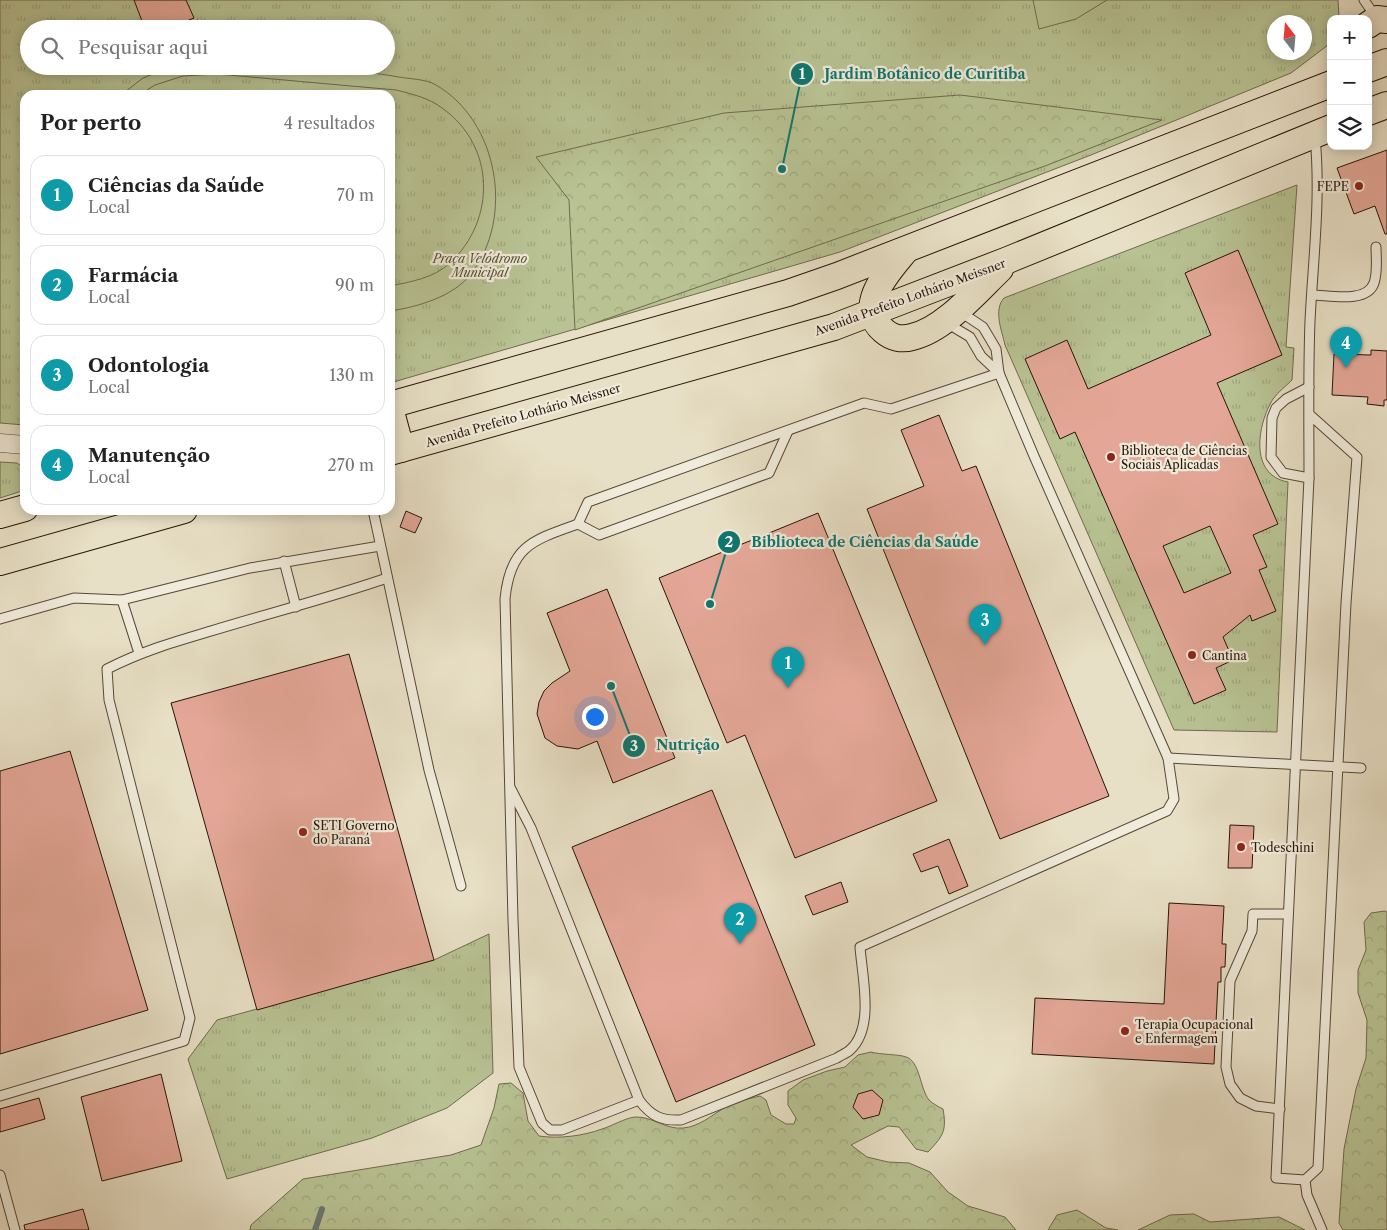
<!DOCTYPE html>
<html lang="pt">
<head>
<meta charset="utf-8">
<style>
	:root { --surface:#fff; --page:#f2f2f2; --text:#222; --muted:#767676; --line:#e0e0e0; --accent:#111827 }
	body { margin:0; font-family:"Libre Caslon Text",serif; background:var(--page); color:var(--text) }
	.controls { position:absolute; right:15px; top:15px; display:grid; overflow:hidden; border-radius:10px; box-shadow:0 2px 12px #0003 }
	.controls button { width:45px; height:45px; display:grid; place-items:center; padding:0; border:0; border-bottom:1px solid var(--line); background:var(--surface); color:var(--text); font:25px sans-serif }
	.compass { position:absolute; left:1267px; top:15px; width:45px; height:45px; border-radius:50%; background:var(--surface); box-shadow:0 2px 12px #0003; rotate:344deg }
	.you { position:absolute; left:594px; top:716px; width:18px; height:18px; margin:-12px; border:4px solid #fff; border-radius:50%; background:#1a73e8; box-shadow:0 0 0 8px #1a73e833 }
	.badge { display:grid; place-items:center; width:32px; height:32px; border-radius:50%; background:var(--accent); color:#fff; font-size:16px; font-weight:700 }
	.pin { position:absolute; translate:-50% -41px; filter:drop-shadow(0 1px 2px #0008) }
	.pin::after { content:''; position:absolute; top:26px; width:18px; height:15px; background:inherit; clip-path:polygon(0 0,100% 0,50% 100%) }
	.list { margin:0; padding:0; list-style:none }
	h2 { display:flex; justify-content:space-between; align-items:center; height:65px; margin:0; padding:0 20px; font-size:21px }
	h2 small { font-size:16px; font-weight:400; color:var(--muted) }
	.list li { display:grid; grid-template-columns:32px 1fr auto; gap:15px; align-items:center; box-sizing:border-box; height:80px; margin:0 10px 10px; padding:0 10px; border:1px solid var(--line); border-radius:15px }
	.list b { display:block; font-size:19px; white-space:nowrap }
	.list p { margin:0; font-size:16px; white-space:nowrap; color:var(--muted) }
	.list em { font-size:16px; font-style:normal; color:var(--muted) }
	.icon { flex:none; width:28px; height:28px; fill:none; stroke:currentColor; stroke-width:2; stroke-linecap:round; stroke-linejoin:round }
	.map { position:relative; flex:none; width:1387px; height:1230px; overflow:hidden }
	.search { position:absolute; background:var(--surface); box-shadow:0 2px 12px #0003; left:20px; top:20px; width:375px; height:55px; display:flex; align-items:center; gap:12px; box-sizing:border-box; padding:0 18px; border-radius:28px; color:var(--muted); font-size:19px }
	.panel { position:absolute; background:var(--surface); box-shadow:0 2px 12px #0003; left:20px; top:90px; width:375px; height:425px; border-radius:15px }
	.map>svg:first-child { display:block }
</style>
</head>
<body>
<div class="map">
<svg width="1387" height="1230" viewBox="0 0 1387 1230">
	<defs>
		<pattern id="grass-tufts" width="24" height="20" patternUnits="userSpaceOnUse" patternTransform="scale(1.25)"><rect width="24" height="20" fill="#b8c293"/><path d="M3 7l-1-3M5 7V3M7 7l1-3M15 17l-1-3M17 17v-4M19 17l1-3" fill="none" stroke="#9ea67d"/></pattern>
		<pattern id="forest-crowns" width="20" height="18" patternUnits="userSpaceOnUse" patternTransform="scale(1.25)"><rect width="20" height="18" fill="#b8c293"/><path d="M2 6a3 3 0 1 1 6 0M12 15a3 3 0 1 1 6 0" fill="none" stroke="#9ea67d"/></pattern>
	</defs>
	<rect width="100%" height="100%" fill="#e8e0c6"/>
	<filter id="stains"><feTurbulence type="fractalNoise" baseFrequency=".004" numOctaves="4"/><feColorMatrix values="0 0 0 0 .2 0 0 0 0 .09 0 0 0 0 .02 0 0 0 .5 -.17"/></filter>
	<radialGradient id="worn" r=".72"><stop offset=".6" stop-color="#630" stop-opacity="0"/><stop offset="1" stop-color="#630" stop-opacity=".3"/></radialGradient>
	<!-- grass -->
	<g fill="url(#grass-tufts)" stroke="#706b4e" fill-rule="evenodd">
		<path d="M 0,0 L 1338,0 L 1339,17 L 1331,19 L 1331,40 L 1328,45 L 1291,73 L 1091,155 L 840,252 L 390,383 L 390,95 L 25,95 L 25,425 L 0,423 ZM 1274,22 L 1304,22 L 1304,52 L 1274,52 ZM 29,29 L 386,29 L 386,66 L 29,66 Z"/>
		<path d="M 1297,185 L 1286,347 L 1294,348 L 1292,380 C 1285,387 1279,391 1273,399 C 1257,425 1249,475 1288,482 L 1277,732 L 1174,730 L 1005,345 C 1002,331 993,310 1004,298 Z"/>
		<path d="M 0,462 L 17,463 L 25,469 L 25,490 L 0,498 Z"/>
		<path d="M 489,934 L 493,1073 L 447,1108 L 372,1138 L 227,1179 L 188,1059 L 217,1020 L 434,960 Z"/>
	</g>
	<!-- forest -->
	<g fill="url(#forest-crowns)" stroke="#706b4e">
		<path d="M 960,95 L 1162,120 L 1045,166 L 575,330 L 569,200 L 536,157 L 724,113 Z"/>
		<path d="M 1385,911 L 1387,912 L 1387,1230 L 1343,1230 L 1339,1223 L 1344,1149 L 1356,1089 L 1366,1058 L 1367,1020 L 1358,993 L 1358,970 L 1366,950 L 1364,922 L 1371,913 Z"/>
		<path d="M 871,1052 C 881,1055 899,1054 906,1057 C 920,1061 920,1089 929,1100 C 933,1104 939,1107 943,1109 C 947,1131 943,1136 928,1152 L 916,1149 L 899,1127 L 888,1126 L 851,1145 L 867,1157 L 888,1162 L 909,1163 L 930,1172 L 948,1192 L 968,1206 L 1005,1217 L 1016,1230 L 250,1230 L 251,1225 L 303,1179 L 451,1155 L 481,1145 L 494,1108 L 499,1084 L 511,1083 L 523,1093 L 528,1121 L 539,1136 C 559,1139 583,1136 602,1129 C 612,1126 625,1118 635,1117 C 652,1116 666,1130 683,1128 C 698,1127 711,1116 724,1108 C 735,1102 747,1099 760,1096 L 766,1100 L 771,1115 L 786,1124 L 794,1124 L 796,1118 L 788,1105 L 788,1091 L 803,1080 L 827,1071 L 845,1067 L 858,1055 Z"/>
		<path d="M 1077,1210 L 1106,1228 L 1118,1230 L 1048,1230 L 1057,1215 Z"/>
		<path d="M 1194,1214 L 1210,1222 L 1279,1217 L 1305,1230 L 1138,1230 L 1170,1215 Z"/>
	</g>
	<!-- garden -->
	<g fill="#b8c293" stroke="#706b4e">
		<path d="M 1033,0 L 1107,0 L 1076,19 L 1039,29 Z"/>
		<path d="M 173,66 C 249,66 325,64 399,77 C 410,79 426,79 436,85 C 498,121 515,217 471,274 C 453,297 417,307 390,311 L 390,286 C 410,282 434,278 450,263 C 496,220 496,146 442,108 C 429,98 412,94 396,90 L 217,74 L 183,76 L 155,85 L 139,95 L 121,95 L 143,78 Z"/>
	</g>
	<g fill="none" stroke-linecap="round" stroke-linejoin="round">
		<!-- stream -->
		<path stroke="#6a7971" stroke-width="6" d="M 315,1230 L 322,1209"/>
	</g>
	<!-- building -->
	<g fill="#e4a797" stroke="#271409" fill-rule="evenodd">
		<path d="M 134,0 L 186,0 L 194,18 L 166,29 L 145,29 Z"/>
		<path d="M 1387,150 L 1387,234 L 1385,234 L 1375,206 L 1354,214 L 1337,168 Z"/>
		<path d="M 1238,250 L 1282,355 L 1217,383 L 1278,524 L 1253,535 L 1267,567 L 1259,570 L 1276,611 L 1252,621 L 1250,615 L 1223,637 L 1233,660 L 1216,668 L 1226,690 L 1194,704 L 1075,432 L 1060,439 L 1025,359 L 1067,340 L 1088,389 L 1211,335 L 1185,273 ZM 1210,526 L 1231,573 L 1184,593 L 1163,546 Z"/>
		<path d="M 1371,350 L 1387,351 L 1387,400 L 1384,400 L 1384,406 L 1367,404 L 1368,397 L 1332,395 L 1334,354 L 1371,355 Z"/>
		<path d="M 939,415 L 962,471 L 976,466 L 1109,796 L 1000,839 L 867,509 L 924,486 L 901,430 Z"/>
		<path d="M 406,511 L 422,518 L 415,533 L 400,527 Z"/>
		<path d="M 818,513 L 937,801 L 795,858 L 745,735 L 727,743 L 659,578 Z"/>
		<path d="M 607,589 L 675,758 L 613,783 L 597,741 L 578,749 L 557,746 L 545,738 L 537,714 L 539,702 L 544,691 L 552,683 L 570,671 L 547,613 Z"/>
		<path d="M 349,654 L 434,960 L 257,1010 L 171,703 Z"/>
		<path d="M 70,751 L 148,1010 L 0,1054 L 0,771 Z"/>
		<path d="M 712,790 L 815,1045 L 676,1102 L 572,847 Z"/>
		<path d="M 1230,825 L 1254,826 L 1252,868 L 1228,868 Z"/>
		<path d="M 949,839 L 968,886 L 949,894 L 938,866 L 921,872 L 913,854 Z"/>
		<path d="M 841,882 L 848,902 L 813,915 L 805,896 Z"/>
		<path d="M 1169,903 L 1224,906 L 1222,944 L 1226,944 L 1225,967 L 1221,967 L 1221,982 L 1218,982 L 1214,1064 L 1032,1054 L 1035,998 L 1164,1004 Z"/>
		<path d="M 161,1074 L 182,1161 L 102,1181 L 81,1097 Z"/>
		<path d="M 872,1090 L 883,1100 L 879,1115 L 863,1119 L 853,1107 L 858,1094 Z"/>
		<path d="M 39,1098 L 45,1119 L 0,1132 L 0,1109 Z"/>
		<path d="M 83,1209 L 89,1230 L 25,1230 L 24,1225 Z"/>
	</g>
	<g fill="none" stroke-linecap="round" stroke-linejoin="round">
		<defs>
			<g id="service">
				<path d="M 1364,0 L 1375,16"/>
				<path d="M 1312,295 C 1328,295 1367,304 1374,283 C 1378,272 1376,257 1376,247"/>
				<path d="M 945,322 L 970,337 L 981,356 L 999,373"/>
				<path d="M 1309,414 L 1357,457 L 1346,603 L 1318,1168 L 1305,1180 L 1276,1178 L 1309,478 C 1309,425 1308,373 1310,321 C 1313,260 1321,198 1315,137"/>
				<path d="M 1309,478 L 1283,473 L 1271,457 L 1272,418 L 1276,408 L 1286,399 L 1309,387"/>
				<path d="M 373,510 L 429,770 L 461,886"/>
				<path d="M 578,524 L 599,535 L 769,473 L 788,431"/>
				<path d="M 284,561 L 296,607"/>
				<path d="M 122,600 L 139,653"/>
				<path d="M 0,619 L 74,598 L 122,600 L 250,568 L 380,546"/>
				<path d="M 1168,758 L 1361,768"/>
				<path d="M 511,789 L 531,828 L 639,1100 C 651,1116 661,1121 681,1120 L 837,1058 C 841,1055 847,1053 850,1050 C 875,1028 862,976 860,947 L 1167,811 L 1174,799 L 1168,758 L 1034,456 L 999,373 L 996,349 L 983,327 L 959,311"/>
				<path d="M 0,1096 L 184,1041 L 190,1018 L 109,700 L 107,669 C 142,651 174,642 211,631 C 270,613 329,598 387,578"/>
				<path d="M 639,1100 L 562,1130 L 550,1130 L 542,1123 L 519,1067 L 513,920 L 505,599 C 510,546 533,540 578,524 L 588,502 L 864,403 L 891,409 L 999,373"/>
				<path d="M 1280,1109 L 1256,1106 L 1240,1098 L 1230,1084 L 1226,1067 L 1230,981 L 1252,931 L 1253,914 L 1288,914"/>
				<path d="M 0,1175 L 15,1230"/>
				<path d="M 1305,1180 L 1307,1195 L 1322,1230"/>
			</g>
			<path id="minor" d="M 0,443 L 25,445"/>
			<g id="primary">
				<path d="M 1368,25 L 1377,19 L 1387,20"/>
				<path d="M 1368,69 L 1387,62"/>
				<path d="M 1368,112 L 1387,105"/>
				<path d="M 905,251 C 888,272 855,306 884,331 C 892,338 902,340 912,337 C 944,330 977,291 1000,269"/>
				<path d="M 390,405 L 788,293 L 837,276 L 1331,84"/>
				<path d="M 390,408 L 401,449"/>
				<path d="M 390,452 L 834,327 L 1008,260 L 1331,128"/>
				<path d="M 0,515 L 25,508"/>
				<path d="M 0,562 L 184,510"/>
			</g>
		</defs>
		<!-- service casing -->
		<use href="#service" stroke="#574738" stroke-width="11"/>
		<!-- minor casing -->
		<use href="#minor" stroke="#574738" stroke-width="19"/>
		<!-- primary casing -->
		<use href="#primary" stroke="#271409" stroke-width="28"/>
		<!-- service -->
		<use href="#service" stroke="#f0ebda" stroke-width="9"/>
		<!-- minor -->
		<use href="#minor" stroke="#f0ebda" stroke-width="18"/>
		<!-- primary -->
		<use href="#primary" stroke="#e8e0c6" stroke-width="26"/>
	</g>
	<!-- markers -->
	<g fill="#8f2418" stroke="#f0ebda" stroke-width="2">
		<circle cx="1359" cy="186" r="5"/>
		<circle cx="1111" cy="457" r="5"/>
		<circle cx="1192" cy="655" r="5"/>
		<circle cx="303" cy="832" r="5"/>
		<circle cx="1241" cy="847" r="5"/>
		<circle cx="1125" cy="1031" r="5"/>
	</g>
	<g text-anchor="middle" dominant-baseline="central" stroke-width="4.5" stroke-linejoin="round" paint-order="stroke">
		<!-- poi labels -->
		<g font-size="12" fill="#271409" stroke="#f0ebda" text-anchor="start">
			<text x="1349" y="186" text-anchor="end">FEPE</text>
			<text x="1121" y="450">Biblioteca de Ciências<tspan x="1121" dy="14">Sociais Aplicadas</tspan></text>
			<text x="1202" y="655">Cantina</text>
			<text x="313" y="825">SETI Governo<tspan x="313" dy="14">do Paraná</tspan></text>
			<text x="1251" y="847">Todeschini</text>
			<text x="1135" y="1024">Terapia Ocupacional<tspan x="1135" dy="14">e Enfermagem</tspan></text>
		</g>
		<!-- park labels -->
		<g font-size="12" font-style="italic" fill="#5a5139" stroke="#f0ebda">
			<text x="480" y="258">Praça Velódromo<tspan x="480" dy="14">Municipal</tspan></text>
		</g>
		<!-- street labels -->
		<g font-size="12" fill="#271409" stroke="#f0ebda">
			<text transform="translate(910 297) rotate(-20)">Avenida Prefeito Lothário Meissner</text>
			<text transform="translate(523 415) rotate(-16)">Avenida Prefeito Lothário Meissner</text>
		</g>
	</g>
	<!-- callouts -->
	<path fill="none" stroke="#0f766e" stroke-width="2" d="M782 169L802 74M710 604L729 542M611 686L634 746"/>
	<g fill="#0f766e" stroke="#f0ebda" stroke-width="2">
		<circle cx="782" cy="169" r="5"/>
		<circle cx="710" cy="604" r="5"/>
		<circle cx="611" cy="686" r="5"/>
		<circle cx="802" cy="74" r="12"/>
		<circle cx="729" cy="542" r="12"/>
		<circle cx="634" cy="746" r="12"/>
	</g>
	<g font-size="15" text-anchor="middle" font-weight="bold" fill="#fff">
		<text x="802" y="79">1</text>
		<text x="729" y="547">2</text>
		<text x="634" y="751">3</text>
	</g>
	<g font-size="14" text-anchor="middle" font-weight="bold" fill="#0f766e" stroke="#f0ebda" stroke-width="4.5" stroke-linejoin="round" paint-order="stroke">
		<text x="925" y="79">Jardim Botânico de Curitiba</text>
		<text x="865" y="547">Biblioteca de Ciências da Saúde</text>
		<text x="688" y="750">Nutrição</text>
	</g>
	<rect width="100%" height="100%" filter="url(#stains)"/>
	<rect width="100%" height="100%" fill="url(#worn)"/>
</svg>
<div class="controls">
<button>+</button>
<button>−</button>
<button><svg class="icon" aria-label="layers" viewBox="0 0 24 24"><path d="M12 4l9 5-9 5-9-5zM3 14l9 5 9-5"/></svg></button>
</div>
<svg class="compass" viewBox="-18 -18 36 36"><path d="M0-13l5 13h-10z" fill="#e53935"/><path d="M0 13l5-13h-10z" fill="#767676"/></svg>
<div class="you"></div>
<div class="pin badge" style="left:788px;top:688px;background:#0f9aa8">1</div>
<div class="pin badge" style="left:740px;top:944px;background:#0f9aa8">2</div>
<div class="pin badge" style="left:985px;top:645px;background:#0f9aa8">3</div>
<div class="pin badge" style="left:1346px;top:368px;background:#0f9aa8">4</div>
<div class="search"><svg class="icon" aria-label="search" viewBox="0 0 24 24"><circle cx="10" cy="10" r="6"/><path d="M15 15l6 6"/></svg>Pesquisar aqui</div>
<section class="panel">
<h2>Por perto<small>4 resultados</small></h2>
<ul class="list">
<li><span class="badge" style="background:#0f9aa8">1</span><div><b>Ciências da Saúde</b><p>Local</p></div><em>70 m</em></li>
<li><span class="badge" style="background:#0f9aa8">2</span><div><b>Farmácia</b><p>Local</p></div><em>90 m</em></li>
<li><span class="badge" style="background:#0f9aa8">3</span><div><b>Odontologia</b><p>Local</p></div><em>130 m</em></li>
<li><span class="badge" style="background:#0f9aa8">4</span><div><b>Manutenção</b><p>Local</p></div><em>270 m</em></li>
</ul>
</section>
</div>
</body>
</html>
